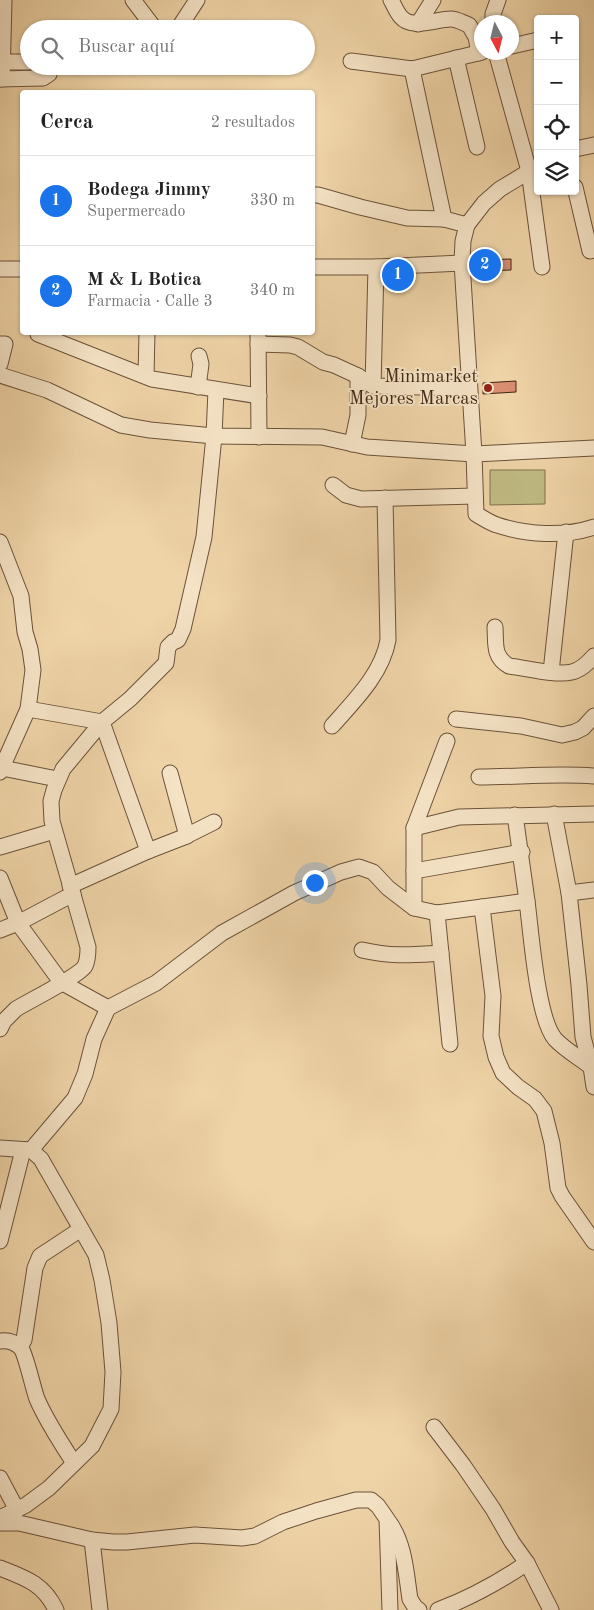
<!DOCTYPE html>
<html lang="es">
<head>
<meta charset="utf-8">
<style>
	:root { --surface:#fff; --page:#f2f2f2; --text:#222; --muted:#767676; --line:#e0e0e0; --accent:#1a73e8 }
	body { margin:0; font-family:"Old Standard TT",serif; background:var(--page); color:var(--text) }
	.controls { position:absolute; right:15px; top:15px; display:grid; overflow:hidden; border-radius:5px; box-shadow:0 1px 4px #0004 }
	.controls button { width:45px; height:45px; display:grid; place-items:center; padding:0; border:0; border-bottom:1px solid var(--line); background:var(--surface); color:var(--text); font:25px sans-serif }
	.compass { position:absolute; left:474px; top:15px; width:45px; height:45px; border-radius:50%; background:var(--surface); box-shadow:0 1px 4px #0004; rotate:173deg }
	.you { position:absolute; left:314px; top:882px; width:18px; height:18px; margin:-12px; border:4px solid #fff; border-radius:50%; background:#1a73e8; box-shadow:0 0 0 8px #1a73e833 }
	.badge { display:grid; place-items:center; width:32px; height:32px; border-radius:50%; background:var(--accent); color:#fff; font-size:16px; font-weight:700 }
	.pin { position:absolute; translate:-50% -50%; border:2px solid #fff; box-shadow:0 1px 5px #0006 }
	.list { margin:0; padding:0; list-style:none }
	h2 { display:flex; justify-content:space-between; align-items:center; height:65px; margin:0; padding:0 20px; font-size:21px }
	h2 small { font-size:16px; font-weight:400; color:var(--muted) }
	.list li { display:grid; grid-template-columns:32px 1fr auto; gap:15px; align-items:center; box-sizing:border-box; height:90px; padding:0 20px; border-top:1px solid var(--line) }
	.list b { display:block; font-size:19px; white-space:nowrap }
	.list p { margin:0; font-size:16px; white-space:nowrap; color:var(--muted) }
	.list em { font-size:16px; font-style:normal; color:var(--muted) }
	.icon { flex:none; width:28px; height:28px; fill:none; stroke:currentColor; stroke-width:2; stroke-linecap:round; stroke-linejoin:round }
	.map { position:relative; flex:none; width:594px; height:1610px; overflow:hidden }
	.search { position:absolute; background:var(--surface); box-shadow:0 1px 4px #0004; left:20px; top:20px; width:295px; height:55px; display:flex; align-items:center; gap:12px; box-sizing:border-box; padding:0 18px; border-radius:28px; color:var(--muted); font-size:19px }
	.panel { position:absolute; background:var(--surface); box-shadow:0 1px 4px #0004; left:20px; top:90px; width:295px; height:245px; border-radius:5px }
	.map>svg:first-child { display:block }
</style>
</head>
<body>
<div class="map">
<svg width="594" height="1610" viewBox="0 0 594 1610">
	<rect width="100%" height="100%" fill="#efd4a7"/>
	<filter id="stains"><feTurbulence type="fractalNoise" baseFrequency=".004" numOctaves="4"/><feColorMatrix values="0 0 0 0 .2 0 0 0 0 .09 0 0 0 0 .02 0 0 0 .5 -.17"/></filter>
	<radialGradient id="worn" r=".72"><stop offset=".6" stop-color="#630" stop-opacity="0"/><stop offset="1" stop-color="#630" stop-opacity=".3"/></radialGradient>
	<!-- green -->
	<path fill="#c0bb82" stroke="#80714c" d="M 490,470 L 545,470 L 545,504 L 490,505 Z"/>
	<!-- building -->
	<g fill="#d98d71" stroke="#402715">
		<path d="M 511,259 L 511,270 L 481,271 L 481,260 Z"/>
		<path d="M 403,275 L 404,291 L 393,292 L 392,276 Z"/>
		<path d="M 516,381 L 516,392 L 483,394 L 483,383 Z"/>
	</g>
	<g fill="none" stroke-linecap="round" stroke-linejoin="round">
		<defs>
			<g id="minor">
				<path d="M 133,0 L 155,29"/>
				<path d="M 391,0 C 394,5 397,13 401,17 C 412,30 436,19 451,19 C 457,19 463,23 469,25 L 476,37 L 479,53"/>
				<path d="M 493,22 L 493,14 L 498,0"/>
				<path d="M 418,24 L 433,0"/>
				<path d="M 178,29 L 197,0"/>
				<path d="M 512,46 L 538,40"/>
				<path d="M 496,52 L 529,171 L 542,267"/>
				<path d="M 456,58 L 477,147"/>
				<path d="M 351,61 L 412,69 L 482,52"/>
				<path d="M 0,62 L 29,62"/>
				<path d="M 412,69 L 444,219"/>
				<path d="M 0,79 L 43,78 L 49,74 L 48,69 L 46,66"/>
				<path d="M 2,79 L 4,0"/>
				<path d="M 575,149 L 594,145"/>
				<path d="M 538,166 L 500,189 L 484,203 L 467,225 L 463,241 L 462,263 L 474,454 L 476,514 C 483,518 490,523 497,525 C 527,535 564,537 594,527"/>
				<path d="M 575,187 L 590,251 L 594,250"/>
				<path d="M 312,195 L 318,195 L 360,207 L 407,218 L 444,219 L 467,225"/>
				<path d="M 312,267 L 376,267 L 462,263"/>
				<path d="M 376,267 L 373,386 L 469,388"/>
				<path d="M 0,269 L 22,269"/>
				<path d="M 38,332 L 38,334 L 152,379 L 259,396"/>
				<path d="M 258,332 L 259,437"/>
				<path d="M 0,344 L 5,344 L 0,364"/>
				<path d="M 258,344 L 290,345 L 298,347 L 323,362 L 334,365 L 358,376 L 373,386"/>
				<path d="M 0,375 L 47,390 L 121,425 L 150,430 L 214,436 L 322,437 L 367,447 L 474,454 L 594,448"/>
				<path d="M 146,376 L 147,332"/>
				<path d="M 198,387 L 201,364 L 199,356"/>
				<path d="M 352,444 L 358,415 L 358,376"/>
				<path d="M 333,485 L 346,495 L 361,499 L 475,496"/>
				<path d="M 0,542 L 21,596 L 25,632 L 30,649 L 33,670 L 28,709 L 0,772"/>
				<path d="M 495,627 C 496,644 493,657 509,666 C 527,668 555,676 572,672 C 581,670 588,663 594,656"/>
				<path d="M 551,672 L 566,532"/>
				<path d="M 28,709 L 102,722"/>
				<path d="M 456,719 L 521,726 L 562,735 L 575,732 L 583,728 L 594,716"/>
				<path d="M 102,722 L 148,851"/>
				<path d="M 332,726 C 354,701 382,674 388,640 L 385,498"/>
				<path d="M 2,768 L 57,779"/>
				<path d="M 170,773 L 187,836"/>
				<path d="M 479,777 C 517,777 556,773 594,776"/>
				<path d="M 554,814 L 569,893 L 579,985 L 583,1037 L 591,1067"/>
				<path d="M 515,815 L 527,901"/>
				<path d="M 414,828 L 459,817 L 594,814"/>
				<path d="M 0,847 L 54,831"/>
				<path d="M 414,871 L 522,852"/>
				<path d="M 0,878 L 18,923 L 61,982 L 108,1008"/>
				<path d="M 70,886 L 148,851 L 184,837 L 214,822"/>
				<path d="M 569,893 L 594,890"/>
				<path d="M 482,907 L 493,996 L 491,1036 L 496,1057 L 503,1073 L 518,1087 L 535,1099 L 544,1111 L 552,1143 L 558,1188 L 562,1196 L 594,1242"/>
				<path d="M 414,908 L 414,828 L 447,741"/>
				<path d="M 437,913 L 450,1044"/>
				<path d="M 0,930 L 18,923 L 73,894"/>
				<path d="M 362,950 C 392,957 411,955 441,953"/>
				<path d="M 0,1029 L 4,1021 L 16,1009 C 29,1001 79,976 85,966 C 88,960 88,953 88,947 L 52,821 L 51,801 L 54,790 L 63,769 L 102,722 L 130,699 L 166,663 L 168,647 L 173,642 L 178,640 L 183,629 L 204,537 L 214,436 L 216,390"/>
				<path d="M 0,1148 L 31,1150"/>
				<path d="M 0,1241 L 23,1150"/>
				<path d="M 0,1341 C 8,1340 15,1342 21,1348 C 26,1355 33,1388 37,1399 C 47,1422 61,1443 74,1463"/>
				<path d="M 20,1347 L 24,1340 L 35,1268 L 40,1256 L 81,1229"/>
				<path d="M 434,1427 L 463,1465 L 493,1509 L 512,1542 L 527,1563 L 551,1610"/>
				<path d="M 0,1478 L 17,1510"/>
				<path d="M 0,1518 L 26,1505 L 49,1488 L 92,1446 L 111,1409 L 113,1372 L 109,1323 L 102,1280 L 96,1255 L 41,1159 L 31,1150 L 75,1098 L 85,1074 L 94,1039 L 108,1008 L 156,983 L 222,933 L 294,893 L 341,872 L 359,867 L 373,872 L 388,888 L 414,908 L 437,913 L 527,901 C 531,931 537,1018 555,1039 C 565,1050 580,1058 591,1067 L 594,1087"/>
				<path d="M 389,1522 C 405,1544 406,1574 410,1599 L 415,1607 L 419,1610"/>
				<path d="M 0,1523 L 19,1523 L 92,1540 L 113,1542 L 127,1542 L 195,1535 L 242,1538 L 255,1536 L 283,1522 L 316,1511 L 356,1500 L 371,1500 L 378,1506 L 387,1519 L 390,1610"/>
				<path d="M 92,1540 L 100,1610"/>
				<path d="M 0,1568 C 26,1578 44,1584 56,1610"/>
				<path d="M 438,1610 C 470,1598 499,1582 527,1563"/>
			</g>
		</defs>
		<!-- minor casing -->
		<use href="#minor" stroke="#6c523a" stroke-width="17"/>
		<!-- minor -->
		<use href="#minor" stroke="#f5e3c6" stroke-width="15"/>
	</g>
	<!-- markers -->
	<circle fill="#8f2418" stroke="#f5e3c6" stroke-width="2" cx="488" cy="388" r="5"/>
	<g text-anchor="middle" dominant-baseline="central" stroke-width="4" stroke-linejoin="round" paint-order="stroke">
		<!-- poi labels -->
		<g font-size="19" fill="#402715" stroke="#f5e3c6" text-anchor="end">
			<text x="478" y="377">Minimarket<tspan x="478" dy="22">Mejores Marcas</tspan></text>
		</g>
	</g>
	<rect width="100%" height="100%" filter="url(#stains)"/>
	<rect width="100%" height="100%" fill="url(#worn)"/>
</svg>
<div class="controls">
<button>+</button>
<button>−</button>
<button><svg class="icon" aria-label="locate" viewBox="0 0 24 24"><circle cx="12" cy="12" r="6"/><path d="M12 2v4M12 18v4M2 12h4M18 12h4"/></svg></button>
<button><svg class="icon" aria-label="layers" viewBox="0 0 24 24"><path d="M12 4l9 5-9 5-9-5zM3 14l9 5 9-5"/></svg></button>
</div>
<svg class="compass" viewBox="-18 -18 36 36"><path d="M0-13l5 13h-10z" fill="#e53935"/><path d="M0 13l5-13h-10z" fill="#767676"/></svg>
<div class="you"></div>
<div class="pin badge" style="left:398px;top:275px">1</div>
<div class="pin badge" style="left:485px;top:265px">2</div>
<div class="search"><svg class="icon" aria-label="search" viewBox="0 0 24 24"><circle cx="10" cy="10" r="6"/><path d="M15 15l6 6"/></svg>Buscar aquí</div>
<section class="panel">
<h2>Cerca<small>2 resultados</small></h2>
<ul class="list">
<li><span class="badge">1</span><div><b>Bodega Jimmy</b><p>Supermercado</p></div><em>330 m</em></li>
<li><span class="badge">2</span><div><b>M &amp; L Botica</b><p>Farmacia · Calle 3</p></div><em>340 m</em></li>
</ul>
</section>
</div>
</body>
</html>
